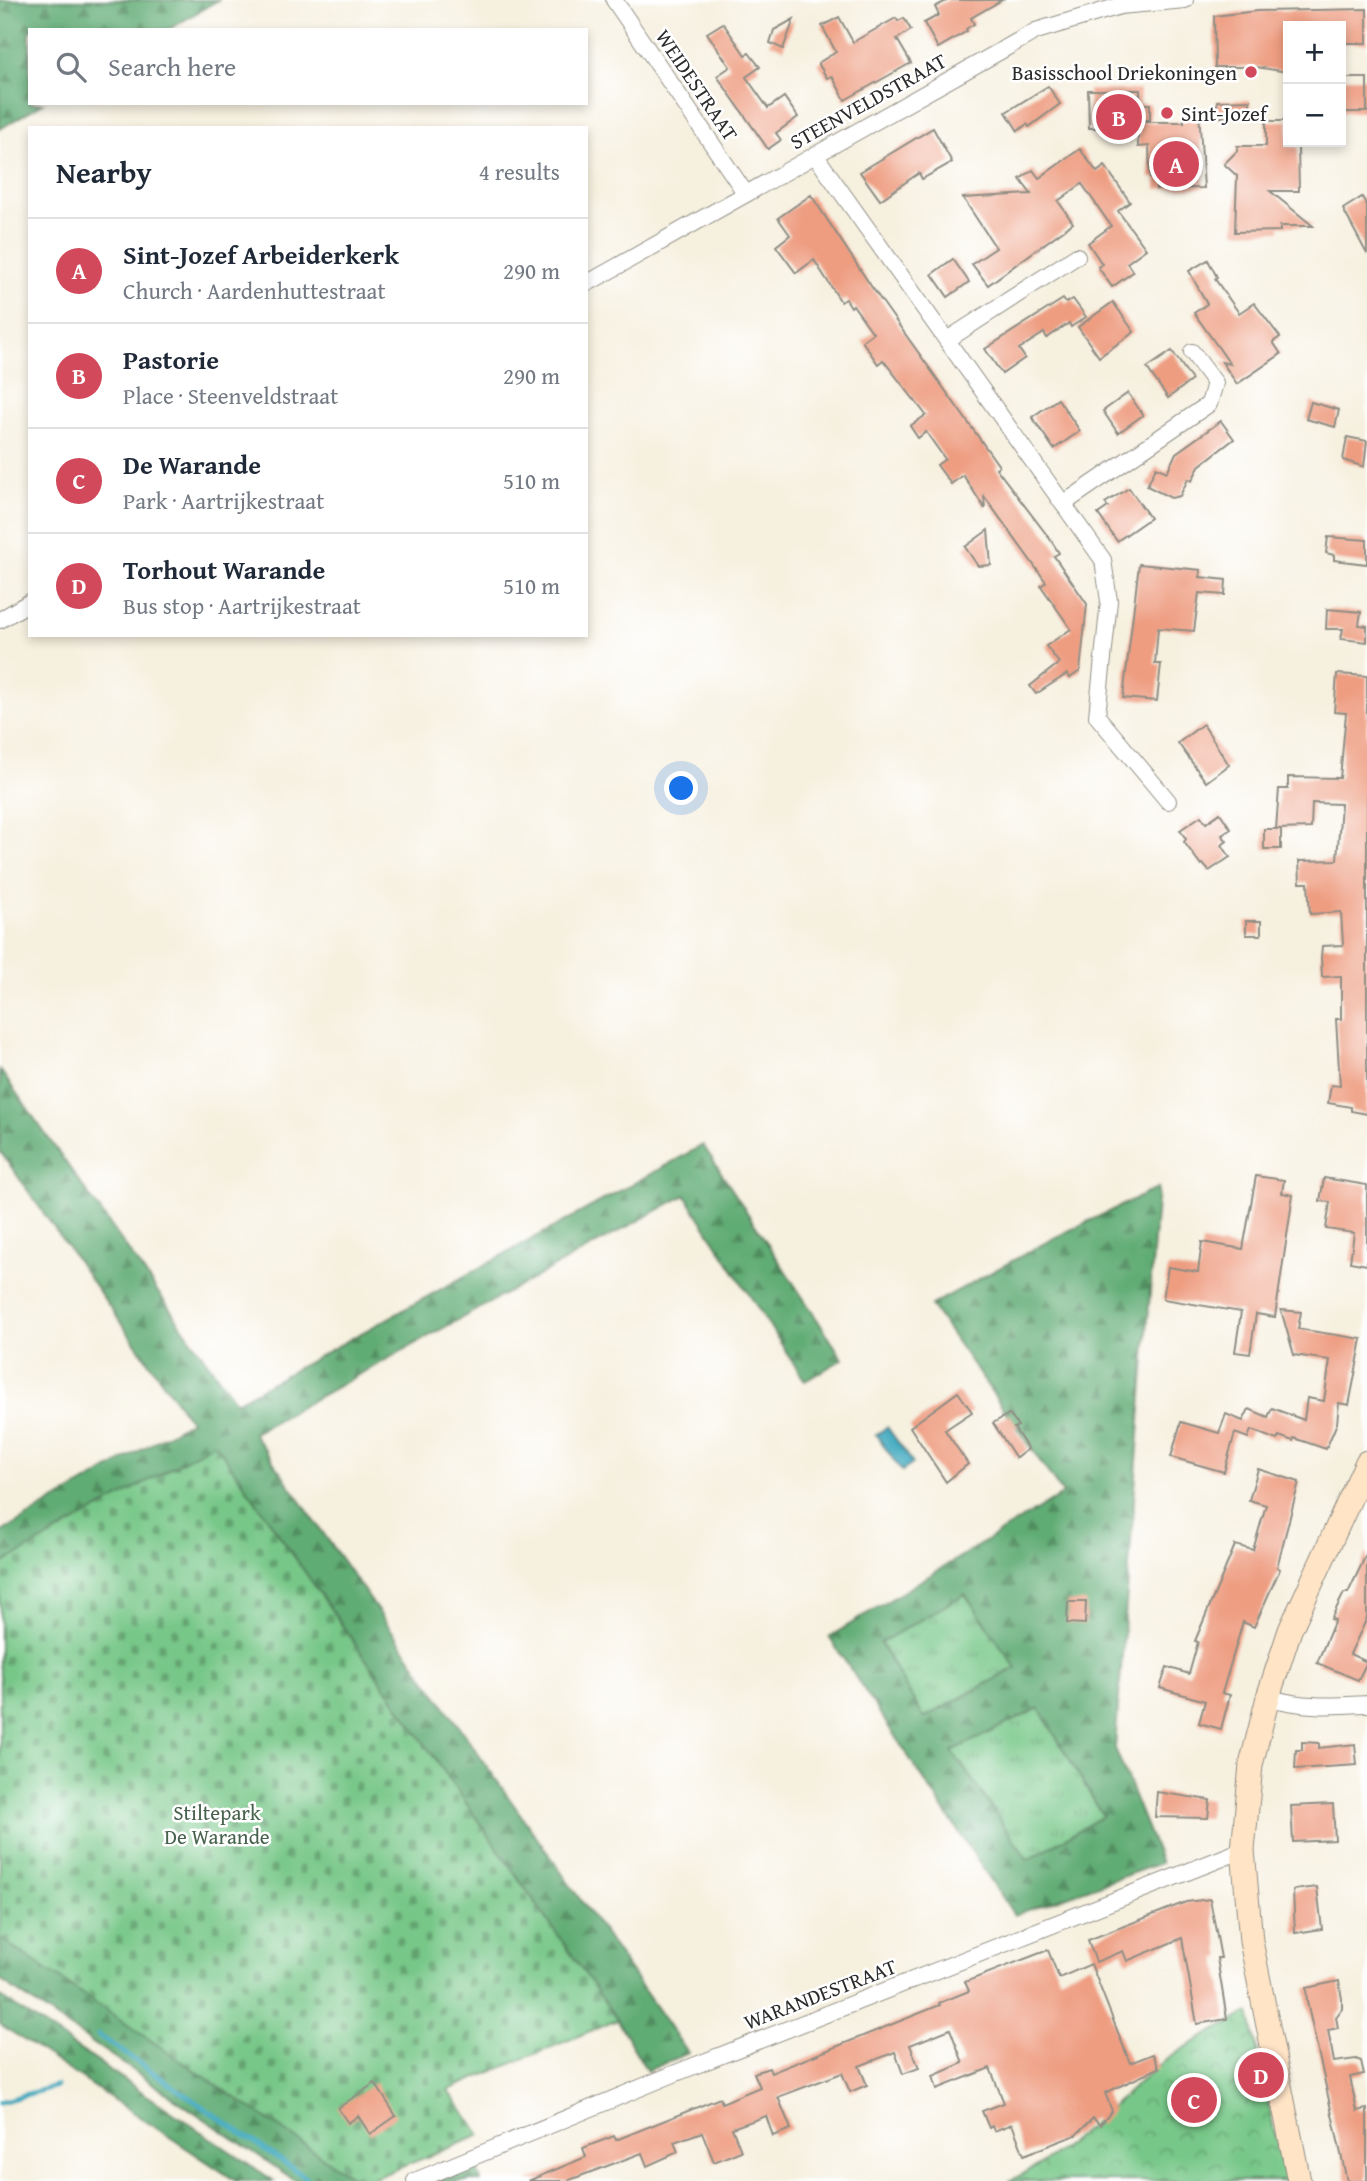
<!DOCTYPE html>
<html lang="en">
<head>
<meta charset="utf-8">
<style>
	:root { --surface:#fff; --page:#f2f2f3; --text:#1f2937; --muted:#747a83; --line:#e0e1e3; --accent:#d1495b }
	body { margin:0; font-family:"Gentium Book Plus",serif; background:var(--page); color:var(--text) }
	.controls { position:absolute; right:21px; top:21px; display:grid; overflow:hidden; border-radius:0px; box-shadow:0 4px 10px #0003 }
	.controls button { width:63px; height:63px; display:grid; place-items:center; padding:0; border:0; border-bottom:2px solid var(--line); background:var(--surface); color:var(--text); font:35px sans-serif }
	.you { position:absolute; left:682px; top:789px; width:24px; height:24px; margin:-18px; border:5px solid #fff; border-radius:50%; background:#1a73e8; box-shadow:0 0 0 10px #1a73e833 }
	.badge { display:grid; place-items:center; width:46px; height:46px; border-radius:50%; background:var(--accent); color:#fff; font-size:23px; font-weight:700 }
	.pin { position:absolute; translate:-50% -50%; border:4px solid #fff; box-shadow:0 2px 7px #0006 }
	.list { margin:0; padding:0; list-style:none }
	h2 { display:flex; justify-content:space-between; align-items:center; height:91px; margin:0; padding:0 28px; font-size:30px }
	h2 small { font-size:23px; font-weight:400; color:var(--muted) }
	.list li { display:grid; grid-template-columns:46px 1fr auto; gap:21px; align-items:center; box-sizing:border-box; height:105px; padding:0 28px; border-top:2px solid var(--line) }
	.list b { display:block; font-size:26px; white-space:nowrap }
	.list p { margin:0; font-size:23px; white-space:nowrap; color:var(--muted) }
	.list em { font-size:23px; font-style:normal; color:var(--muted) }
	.icon { flex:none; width:38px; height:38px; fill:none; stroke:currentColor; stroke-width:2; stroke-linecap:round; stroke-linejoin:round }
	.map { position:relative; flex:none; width:1367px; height:2181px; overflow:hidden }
	.search { position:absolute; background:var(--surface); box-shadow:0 4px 10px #0003; left:28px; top:28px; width:560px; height:77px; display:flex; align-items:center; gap:18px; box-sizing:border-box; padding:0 24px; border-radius:0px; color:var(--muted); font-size:26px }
	.panel { position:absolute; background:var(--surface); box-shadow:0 4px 10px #0003; left:28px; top:126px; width:560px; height:511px; border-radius:0px }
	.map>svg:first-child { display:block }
</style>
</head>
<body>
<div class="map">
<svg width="1367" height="2181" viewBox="0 0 1367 2181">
	<defs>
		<pattern id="grass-tufts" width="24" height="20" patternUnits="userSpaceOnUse" patternTransform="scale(1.75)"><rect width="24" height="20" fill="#77c788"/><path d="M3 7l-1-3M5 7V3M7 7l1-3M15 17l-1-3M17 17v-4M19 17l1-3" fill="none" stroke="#62a26f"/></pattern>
		<pattern id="forest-firs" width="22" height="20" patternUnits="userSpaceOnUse" patternTransform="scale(1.75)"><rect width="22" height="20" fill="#61ac74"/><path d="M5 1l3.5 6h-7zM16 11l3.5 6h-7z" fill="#508c5f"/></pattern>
		<pattern id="cemetery-stones" width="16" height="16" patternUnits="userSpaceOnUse" patternTransform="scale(1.75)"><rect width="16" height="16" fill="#77c788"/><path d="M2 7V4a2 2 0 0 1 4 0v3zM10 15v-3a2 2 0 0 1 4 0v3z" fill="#62a26f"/></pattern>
		<pattern id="park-crowns" width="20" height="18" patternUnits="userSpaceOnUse" patternTransform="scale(1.75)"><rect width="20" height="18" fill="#77c788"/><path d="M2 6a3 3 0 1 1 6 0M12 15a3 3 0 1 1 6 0" fill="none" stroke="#62a26f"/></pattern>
	</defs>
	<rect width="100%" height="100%" fill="#fff"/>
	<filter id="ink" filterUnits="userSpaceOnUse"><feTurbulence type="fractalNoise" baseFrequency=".0143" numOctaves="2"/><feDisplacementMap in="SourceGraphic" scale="14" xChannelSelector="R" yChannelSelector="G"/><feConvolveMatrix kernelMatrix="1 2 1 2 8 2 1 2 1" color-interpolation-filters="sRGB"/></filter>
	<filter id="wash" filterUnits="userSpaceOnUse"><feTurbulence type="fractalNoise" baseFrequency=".00686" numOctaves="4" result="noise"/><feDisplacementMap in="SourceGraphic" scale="28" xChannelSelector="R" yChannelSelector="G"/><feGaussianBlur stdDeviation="1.57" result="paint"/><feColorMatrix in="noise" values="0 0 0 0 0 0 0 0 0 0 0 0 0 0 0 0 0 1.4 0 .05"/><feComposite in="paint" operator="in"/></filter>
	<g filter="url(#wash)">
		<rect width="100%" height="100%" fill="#f6f0df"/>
		<!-- grass -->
		<g fill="url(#grass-tufts)" stroke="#51795a" stroke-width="2">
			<path d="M 965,1594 L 1017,1667 L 924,1718 L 880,1643 Z"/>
			<path d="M 1039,1707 L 1103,1816 L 1028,1860 L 951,1750 Z"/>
		</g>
		<!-- forest -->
		<g fill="url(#forest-firs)" stroke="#466c50" stroke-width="2" fill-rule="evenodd">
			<path d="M 0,0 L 218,0 L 168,30 L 30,30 L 30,103 L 43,103 L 0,129 Z"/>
			<path d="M 0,1070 L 236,1402 L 703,1145 L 843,1359 L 805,1381 L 685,1195 L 253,1433 L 688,2053 L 647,2071 L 617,2020 L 215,1443 L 0,1565 L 0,1533 L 190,1421 L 0,1151 Z"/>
			<path d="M 1158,1188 L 1115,1748 L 1161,1863 L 1014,1915 L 829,1637 L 1063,1494 L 931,1305 L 1056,1237 ZM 965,1594 L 1016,1668 L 924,1718 L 880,1643 ZM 1039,1708 L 1103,1816 L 1028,1860 L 952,1751 Z"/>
			<path d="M 0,1938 L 358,2181 L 296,2181 L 0,1980 Z"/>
			<path d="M 0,1996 L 274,2181 L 236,2181 L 25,2041 L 0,2024 Z"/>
			<path d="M 475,2164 L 481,2181 L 437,2181 Z"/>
		</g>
		<!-- cemetery -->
		<path fill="url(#cemetery-stones)" stroke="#51795a" stroke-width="2" d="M 215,1443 L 617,2020 L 448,2090 L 481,2135 L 367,2181 L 358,2181 L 0,1938 L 0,1565 Z"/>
		<!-- park -->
		<path fill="url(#park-crowns)" stroke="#51795a" stroke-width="2" d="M 1249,2012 L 1285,2181 L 1009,2181 C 1066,2155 1106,2110 1153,2070 C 1181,2047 1218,2030 1249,2012 Z"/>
		<!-- water -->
		<path fill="#3ea8be" stroke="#346a74" stroke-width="2" d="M 887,1427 L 913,1463 L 902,1471 L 876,1435 Z"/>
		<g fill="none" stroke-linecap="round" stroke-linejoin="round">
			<!-- stream -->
			<g stroke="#3ea8be" stroke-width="5">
				<path d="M 98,2035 L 311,2181"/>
				<path d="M 0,2102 L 56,2086"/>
			</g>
		</g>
		<g id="blocks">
			<!-- building -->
			<g fill="#ee9d81">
				<path d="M 948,0 L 1002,0 L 971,18 L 974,24 L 966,29 L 967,31 L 938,48 L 924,23 L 939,15 L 935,7 Z"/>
				<path d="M 1367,9 L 1367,43 L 1341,43 L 1341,26 L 1288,26 L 1288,72 L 1256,67 L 1215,67 L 1214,16 L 1257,11 Z"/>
				<path d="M 839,17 L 853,42 L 896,18 L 898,21 L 904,18 L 911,30 L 897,39 L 911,63 L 845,100 L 832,76 L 827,78 L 818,63 L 836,52 L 822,26 Z"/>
				<path d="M 794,19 L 783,49 L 770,43 L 774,30 Z"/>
				<path d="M 723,23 L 745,55 L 749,53 L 760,67 L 746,77 L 768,108 L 784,97 L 798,117 L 776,133 L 781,140 L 768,149 L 717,76 L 730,67 L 707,33 Z"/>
				<rect x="1341" y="78" width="26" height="34"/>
				<path d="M 1048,86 L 1060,104 L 1029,127 L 1027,124 L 1018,131 L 1006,112 Z"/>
				<path d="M 1088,90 L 1140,90 L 1140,104 L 1150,104 L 1150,120 L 1104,120 L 1104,128 L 1089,128 Z"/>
				<path d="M 1250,100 L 1250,117 L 1217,117 L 1217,101 Z"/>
				<path d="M 1184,111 L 1199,111 L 1204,188 L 1156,189 L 1156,178 L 1150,178 L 1149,146 L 1138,147 L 1138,122 L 1184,122 Z"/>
				<path d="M 1266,121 L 1288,121 L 1288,146 L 1298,147 L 1299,191 L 1270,191 L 1313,226 L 1280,226 L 1280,231 L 1235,232 L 1237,176 L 1224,164 L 1237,151 L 1237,146 L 1266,146 Z"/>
				<path d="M 933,128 L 952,162 L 922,179 L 919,173 L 880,200 L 860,172 Z"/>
				<path d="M 1080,149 L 1097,172 L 1105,166 L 1130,202 L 1118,211 L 1146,249 L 1127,263 L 1133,272 L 1112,287 L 1098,267 L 1102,264 L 1088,243 L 1111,226 L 1082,184 L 1058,201 L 1073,223 L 988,285 L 972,264 L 996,248 L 963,198 L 1031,194 L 1020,179 L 1033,170 L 1039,178 Z"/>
				<path d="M 811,195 L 871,286 L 999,466 L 996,468 L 1050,539 L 1059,553 L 1054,556 L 1087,604 L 1080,671 L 1070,678 L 1067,674 L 1036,694 L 1030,686 L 1059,663 L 1046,646 L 1071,629 L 1041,586 L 1046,582 L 984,496 L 985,509 L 963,475 L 951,484 L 937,465 L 945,459 L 926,432 L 918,438 L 910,426 L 926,415 L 883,360 L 878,364 L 862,341 L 873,333 L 853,305 L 851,307 L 846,299 L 841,302 L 814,260 L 796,273 L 776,246 L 790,235 L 778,218 Z"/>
				<path d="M 1362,197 L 1367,205 L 1367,254 L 1343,209 Z"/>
				<path d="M 953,259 L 969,282 L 948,297 L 932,274 Z"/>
				<path d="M 1208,260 L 1217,277 L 1215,279 L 1239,313 L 1254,303 L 1280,337 L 1273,342 L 1281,354 L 1237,384 L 1222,362 L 1230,364 L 1194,313 L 1207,304 L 1189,271 Z"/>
				<path d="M 1063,299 L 1066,303 L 1073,299 L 1086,317 L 1071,327 L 1069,323 L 1047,338 L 1044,333 L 1019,349 L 1025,358 L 1002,374 L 985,349 Z"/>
				<path d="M 1113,302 L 1134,332 L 1099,357 L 1078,327 Z"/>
				<path d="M 1172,351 L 1192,380 L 1168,398 L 1147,368 Z"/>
				<path d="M 1128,393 L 1143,415 L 1118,433 L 1103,411 Z"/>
				<path d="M 1058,399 L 1080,431 L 1054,449 L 1032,417 Z"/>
				<path d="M 1311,402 L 1339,410 L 1335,427 L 1306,419 Z"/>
				<path d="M 1221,421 L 1234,439 L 1199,466 L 1192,481 L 1188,479 L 1180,496 L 1171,498 L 1147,486 L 1156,467 L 1167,472 L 1176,453 Z"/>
				<path d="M 1347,437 L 1367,441 L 1364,467 L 1343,460 Z"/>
				<path d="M 1129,488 L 1150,518 L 1117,541 L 1098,514 L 1108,507 L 1105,503 Z"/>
				<path d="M 988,530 L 991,565 L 978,566 L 965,547 Z"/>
				<path d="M 1328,537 L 1367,540 L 1367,564 L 1334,560 L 1334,555 L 1326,553 Z"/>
				<path d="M 1139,564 L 1201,570 L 1200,577 L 1226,580 L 1225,595 L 1199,593 L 1194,631 L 1158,628 L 1155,664 L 1161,664 L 1157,701 L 1123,698 Z"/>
				<path d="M 1327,609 L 1361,612 L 1359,625 L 1367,626 L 1367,642 L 1341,639 L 1343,629 L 1326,629 Z"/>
				<path d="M 1337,674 L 1367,676 L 1367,1114 L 1351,1111 L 1351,1107 L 1328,1103 L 1331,1085 L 1340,1086 L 1336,1019 L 1341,1019 L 1341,976 L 1322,977 L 1321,958 L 1322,946 L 1343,945 L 1341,912 L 1310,914 L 1308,883 L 1300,883 L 1299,861 L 1337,860 L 1341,804 L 1312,803 L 1311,828 L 1276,829 L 1279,789 L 1288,789 L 1288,777 L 1340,778 L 1346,713 L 1334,712 Z"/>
				<path d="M 1203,724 L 1229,765 L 1206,782 L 1178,743 Z"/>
				<path d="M 1220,813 L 1231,829 L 1222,835 L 1227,841 L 1222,845 L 1230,857 L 1209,871 L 1203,864 L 1201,865 L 1184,842 L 1186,839 L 1180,830 L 1201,816 L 1206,823 Z"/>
				<rect x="1264" y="829" width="17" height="20"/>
				<rect x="1246" y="921" width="15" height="14"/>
				<path d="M 1256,1176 L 1284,1180 L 1282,1193 L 1293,1195 L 1275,1317 L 1256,1314 L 1250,1354 L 1235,1352 L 1241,1312 L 1163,1299 L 1168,1267 L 1198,1272 L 1202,1242 L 1243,1249 Z"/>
				<path d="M 1324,1178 L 1367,1185 L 1367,1265 L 1350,1262 L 1354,1233 L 1326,1229 L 1330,1202 L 1320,1201 Z"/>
				<path d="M 1281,1310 L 1301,1312 L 1298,1329 L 1362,1339 L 1349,1405 L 1339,1403 L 1337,1423 L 1326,1449 L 1294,1438 L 1293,1441 L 1279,1436 L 1277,1440 L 1251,1430 L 1248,1438 L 1235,1433 L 1224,1472 L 1171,1457 L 1181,1422 L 1219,1433 L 1226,1414 L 1243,1421 L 1249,1409 L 1268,1417 L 1272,1408 L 1304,1420 L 1307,1398 L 1324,1401 L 1330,1360 L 1294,1355 Z"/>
				<path d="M 958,1392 L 972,1412 L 945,1430 L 968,1464 L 946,1482 L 910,1427 Z"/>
				<path d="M 1009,1414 L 1018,1426 L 1014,1428 L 1028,1449 L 1016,1458 L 993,1423 Z"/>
				<path d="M 1258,1469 L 1299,1482 L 1277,1567 L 1280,1569 L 1254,1627 L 1243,1622 L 1222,1693 L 1230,1695 L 1221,1729 L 1199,1723 L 1205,1701 L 1160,1688 L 1167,1667 L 1189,1674 L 1198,1642 L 1195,1641 L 1235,1545 L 1253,1550 L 1266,1505 L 1249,1500 Z"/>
				<path d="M 1367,1553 L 1367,1618 L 1350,1654 L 1367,1662 L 1358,1680 L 1317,1663 L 1335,1620 L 1331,1619 L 1344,1593 L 1348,1593 Z"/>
				<path d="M 1068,1602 L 1086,1602 L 1085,1624 L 1067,1623 Z"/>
				<path d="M 1302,1742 L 1319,1743 L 1319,1748 L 1355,1744 L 1357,1765 L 1295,1769 L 1296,1750 L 1302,1750 Z"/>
				<path d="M 1157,1792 L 1210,1800 L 1208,1818 L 1155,1817 Z"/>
				<path d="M 1333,1804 L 1335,1840 L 1293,1842 L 1291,1806 Z"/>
				<path d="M 1317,1887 L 1322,1929 L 1295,1933 L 1293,1890 Z"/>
				<path d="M 1210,1899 L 1221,1958 L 1217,1958 L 1227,2019 L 1197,2024 L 1182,1938 L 1127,1961 L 1123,1951 L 1096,1962 L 1088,1940 L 1186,1902 Z"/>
				<path d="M 1048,1950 L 1059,1978 L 1091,1964 L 1130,2063 L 1153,2054 L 1159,2068 L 1105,2093 L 1112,2111 L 1100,2125 L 1093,2118 L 1076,2135 L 1024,2155 L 1012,2124 L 994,2131 L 992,2126 L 989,2128 L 982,2111 L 1004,2103 L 990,2068 L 937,2089 L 933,2076 L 963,2063 L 950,2029 L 910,2045 L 919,2068 L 903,2074 L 895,2052 L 859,2066 L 867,2085 L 850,2092 L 842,2073 L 778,2097 L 791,2129 L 773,2136 L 766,2116 L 732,2128 L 741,2151 L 714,2162 L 702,2132 L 674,2142 L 678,2152 L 647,2166 L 642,2153 L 567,2181 L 528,2181 L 586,2157 L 583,2148 L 614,2136 L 616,2140 L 720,2098 L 722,2103 L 760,2087 L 754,2073 L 769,2068 L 771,2073 L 940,2005 L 939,2003 L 969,1991 L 965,1982 Z"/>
				<path d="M 1339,1981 L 1342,1999 L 1342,2009 L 1336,2017 L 1338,2028 L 1328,2030 L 1334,2062 L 1356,2059 L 1361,2061 L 1364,2074 L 1350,2077 L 1357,2111 L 1367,2109 L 1367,2181 L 1347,2181 L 1307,2002 L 1306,1988 Z"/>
				<path d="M 375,2083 L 396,2116 L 370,2134 L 358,2116 L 348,2123 L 338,2108 Z"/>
			</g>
		</g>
	</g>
	<g filter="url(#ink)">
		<use href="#blocks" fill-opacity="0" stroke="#908e85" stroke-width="2"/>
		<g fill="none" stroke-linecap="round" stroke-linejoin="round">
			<defs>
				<g id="street">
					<path d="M 614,0 L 746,194"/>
					<path d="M 815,155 L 1103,560 L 1109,601 L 1097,716 L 1168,801"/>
					<path d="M 586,284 L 1036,31 L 1120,6 L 1185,0"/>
					<path d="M 947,340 L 1077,256"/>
					<path d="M 1063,504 L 1209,404 L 1215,383 L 1192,352"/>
					<path d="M 0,620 L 30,602"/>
					<path d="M 1268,1697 C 1302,1708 1332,1706 1367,1704"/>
					<path d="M 415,2181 L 676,2073 L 1243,1850"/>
				</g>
				<path id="secondary" d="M 1299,2181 L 1251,1941 L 1243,1850 L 1251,1765 L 1268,1697 L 1290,1630 L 1367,1462"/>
			</defs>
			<!-- street casing -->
			<use href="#street" stroke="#908e85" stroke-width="18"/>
			<!-- secondary casing -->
			<use href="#secondary" stroke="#908e85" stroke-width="25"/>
			<!-- street -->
			<use href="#street" stroke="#fff" stroke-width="16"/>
			<!-- secondary -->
			<use href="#secondary" stroke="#ffe4c6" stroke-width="23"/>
		</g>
	</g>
	<!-- markers -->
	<g fill="#d1495b" stroke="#fff" stroke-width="2.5">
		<circle cx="1251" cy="72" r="7"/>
		<circle cx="1167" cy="113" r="7"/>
	</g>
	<g text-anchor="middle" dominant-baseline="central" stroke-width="5" stroke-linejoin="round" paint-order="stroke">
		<!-- poi labels -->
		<g font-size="21" fill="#2b2b2b" stroke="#fff" text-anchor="end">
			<text x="1237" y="72">Basisschool Driekoningen</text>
			<text x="1181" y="113" text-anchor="start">Sint-Jozef</text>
		</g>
		<!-- street labels -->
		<g font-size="21" fill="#2b2b2b" stroke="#fff">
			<text transform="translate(697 85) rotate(56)">WEIDESTRAAT</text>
			<text transform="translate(868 101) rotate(-29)">STEENVELDSTRAAT</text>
			<text transform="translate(820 1994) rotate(-21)">WARANDESTRAAT</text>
		</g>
		<!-- park labels -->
		<g font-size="21" fill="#46624c" stroke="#fff">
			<text x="217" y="1812">Stiltepark<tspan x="217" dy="24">De Warande</tspan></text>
		</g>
	</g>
</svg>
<div class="controls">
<button>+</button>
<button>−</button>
</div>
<div class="you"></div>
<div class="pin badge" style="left:1176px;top:164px">A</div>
<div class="pin badge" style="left:1119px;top:117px">B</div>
<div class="pin badge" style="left:1194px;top:2100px">C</div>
<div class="pin badge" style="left:1261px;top:2075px">D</div>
<div class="search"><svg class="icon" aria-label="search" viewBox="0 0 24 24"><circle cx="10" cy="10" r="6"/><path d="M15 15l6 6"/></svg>Search here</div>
<section class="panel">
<h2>Nearby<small>4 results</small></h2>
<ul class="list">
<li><span class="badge">A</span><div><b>Sint-Jozef Arbeiderkerk</b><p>Church · Aardenhuttestraat</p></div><em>290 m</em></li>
<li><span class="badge">B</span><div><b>Pastorie</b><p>Place · Steenveldstraat</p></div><em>290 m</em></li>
<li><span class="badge">C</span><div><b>De Warande</b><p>Park · Aartrijkestraat</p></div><em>510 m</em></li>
<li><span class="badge">D</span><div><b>Torhout Warande</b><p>Bus stop · Aartrijkestraat</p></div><em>510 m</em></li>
</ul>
</section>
</div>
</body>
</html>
